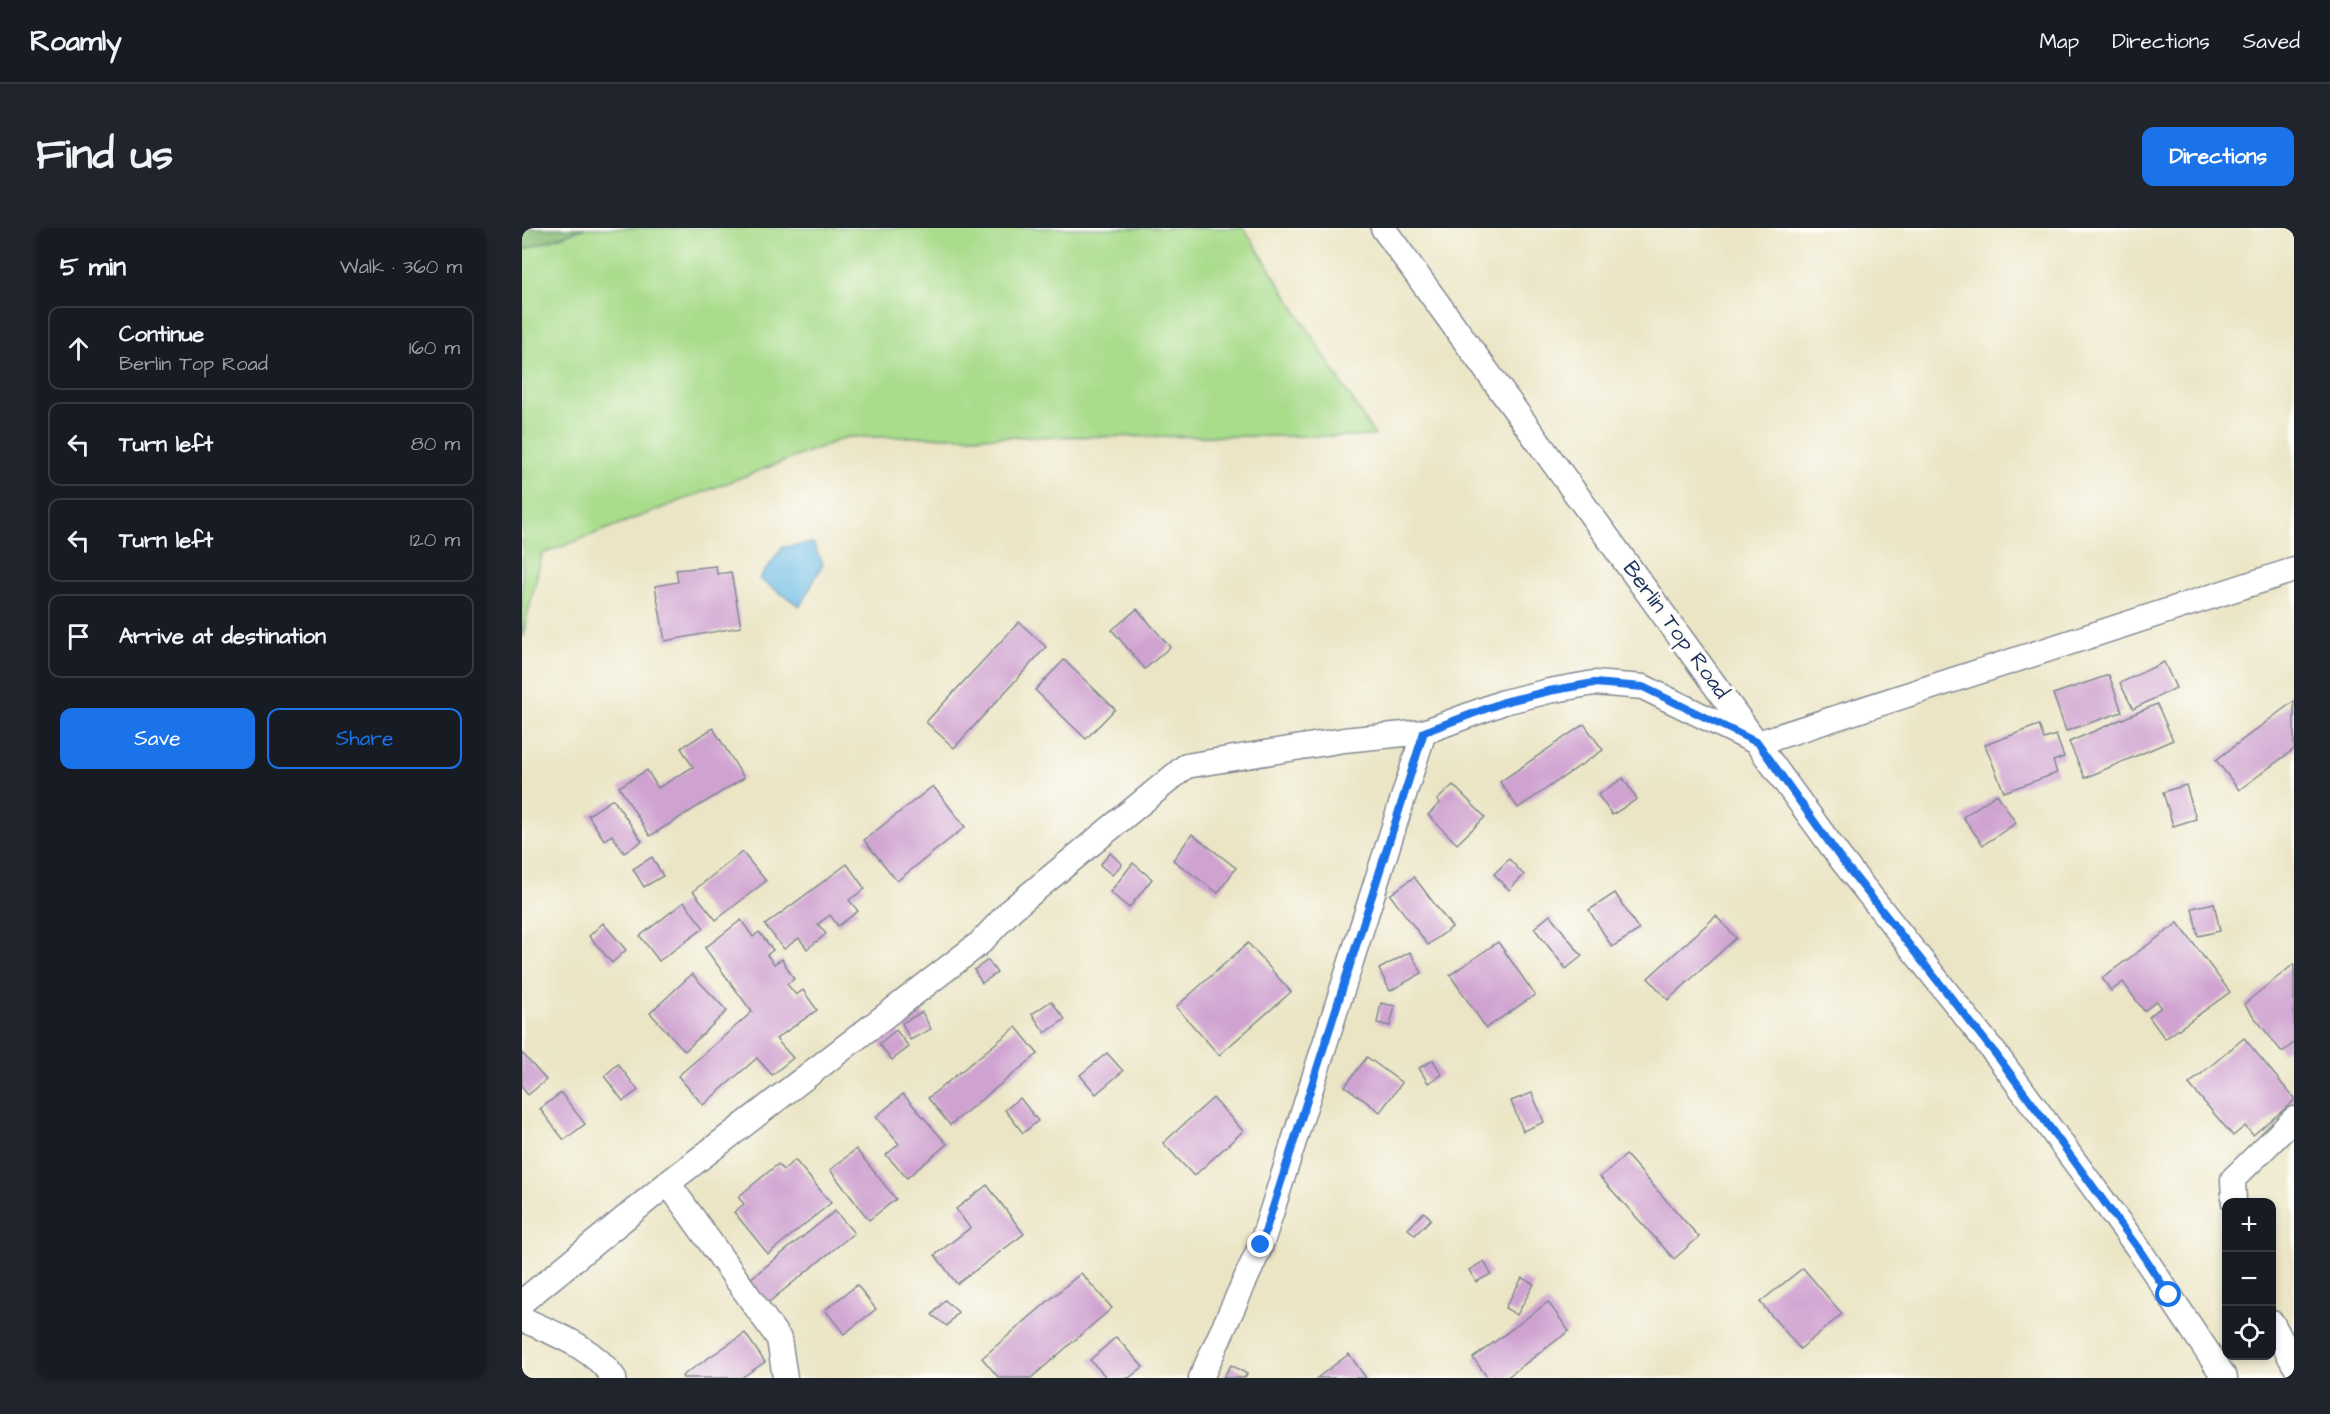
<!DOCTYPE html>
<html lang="en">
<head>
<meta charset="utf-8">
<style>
	:root { --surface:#171b24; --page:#20242c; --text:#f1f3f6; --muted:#9ea1a6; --line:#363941; --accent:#1a73e8 }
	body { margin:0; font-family:"Architects Daughter",sans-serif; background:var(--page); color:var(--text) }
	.controls { position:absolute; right:18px; bottom:18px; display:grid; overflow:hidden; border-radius:12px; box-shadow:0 3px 9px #0003 }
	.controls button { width:54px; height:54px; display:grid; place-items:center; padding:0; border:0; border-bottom:2px solid var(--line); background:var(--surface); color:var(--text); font:30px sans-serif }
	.stop { position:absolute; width:18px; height:18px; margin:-14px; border:4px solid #1a73e8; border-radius:50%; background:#fff }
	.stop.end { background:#1a73e8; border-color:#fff; box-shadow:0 2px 6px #0008 }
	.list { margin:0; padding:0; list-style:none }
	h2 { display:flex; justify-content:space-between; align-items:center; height:78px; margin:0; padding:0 24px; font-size:26px }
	h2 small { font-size:20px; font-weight:400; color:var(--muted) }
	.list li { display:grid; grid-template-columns:39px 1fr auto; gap:18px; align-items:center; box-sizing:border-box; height:84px; margin:0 12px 12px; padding:0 12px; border:2px solid var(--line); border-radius:12px }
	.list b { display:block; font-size:22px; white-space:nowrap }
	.list p { margin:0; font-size:20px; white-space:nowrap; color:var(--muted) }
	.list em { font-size:20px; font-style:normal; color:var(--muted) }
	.actions { display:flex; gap:12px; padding:18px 24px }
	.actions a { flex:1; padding:14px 0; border:2px solid var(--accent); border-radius:12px; text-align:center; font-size:21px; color:var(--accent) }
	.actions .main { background:var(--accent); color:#fff }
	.icon { flex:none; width:33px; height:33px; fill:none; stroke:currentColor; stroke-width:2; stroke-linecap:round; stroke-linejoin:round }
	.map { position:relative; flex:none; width:1772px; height:1150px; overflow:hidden; border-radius:12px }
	header { display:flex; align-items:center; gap:36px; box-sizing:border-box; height:84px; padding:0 30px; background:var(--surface); border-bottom:2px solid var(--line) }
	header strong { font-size:28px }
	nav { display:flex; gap:33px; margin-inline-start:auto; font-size:21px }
	.intro { display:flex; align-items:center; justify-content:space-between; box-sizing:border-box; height:144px; padding:0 36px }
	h1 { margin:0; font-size:42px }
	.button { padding:15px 27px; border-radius:12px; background:var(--accent); color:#fff; font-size:21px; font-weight:700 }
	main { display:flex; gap:36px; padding:0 36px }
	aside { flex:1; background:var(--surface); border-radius:12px; box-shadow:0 3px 9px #0003 }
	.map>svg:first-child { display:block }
</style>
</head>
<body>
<header>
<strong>Roamly</strong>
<nav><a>Map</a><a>Directions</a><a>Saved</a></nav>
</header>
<div class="intro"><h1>Find us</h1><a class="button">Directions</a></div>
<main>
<aside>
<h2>5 min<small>Walk · 360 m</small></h2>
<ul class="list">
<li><svg class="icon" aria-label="ahead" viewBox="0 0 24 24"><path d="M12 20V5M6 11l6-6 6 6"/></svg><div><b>Continue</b><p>Berlin Top Road</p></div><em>160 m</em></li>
<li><svg class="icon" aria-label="left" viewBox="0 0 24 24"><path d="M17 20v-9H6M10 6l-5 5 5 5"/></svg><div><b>Turn left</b></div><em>80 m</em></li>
<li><svg class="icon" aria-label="left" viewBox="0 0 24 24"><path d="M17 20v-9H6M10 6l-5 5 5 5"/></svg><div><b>Turn left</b></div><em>120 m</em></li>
<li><svg class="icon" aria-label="arrive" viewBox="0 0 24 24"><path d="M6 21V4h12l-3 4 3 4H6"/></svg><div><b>Arrive at destination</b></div></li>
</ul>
<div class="actions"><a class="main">Save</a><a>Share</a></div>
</aside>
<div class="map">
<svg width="1772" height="1150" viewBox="0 0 1772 1150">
	<rect width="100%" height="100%" fill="#fdfcf7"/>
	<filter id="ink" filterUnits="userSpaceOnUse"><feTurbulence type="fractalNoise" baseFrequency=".0167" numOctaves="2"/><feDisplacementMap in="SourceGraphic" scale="12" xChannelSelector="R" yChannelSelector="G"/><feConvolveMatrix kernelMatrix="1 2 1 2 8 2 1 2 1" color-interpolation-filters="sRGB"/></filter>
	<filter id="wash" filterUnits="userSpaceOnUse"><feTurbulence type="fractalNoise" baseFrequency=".008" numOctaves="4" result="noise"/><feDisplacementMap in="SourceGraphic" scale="24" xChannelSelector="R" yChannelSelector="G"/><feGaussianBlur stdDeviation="1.35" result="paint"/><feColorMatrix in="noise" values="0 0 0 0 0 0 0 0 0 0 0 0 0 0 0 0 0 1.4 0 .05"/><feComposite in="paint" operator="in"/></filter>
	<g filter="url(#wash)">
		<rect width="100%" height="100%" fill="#ebe5c5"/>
		<!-- green -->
		<path fill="#a9dc8b" stroke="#628674" stroke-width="1.5" d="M 63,0 L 722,0 L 853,208 L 325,209 L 20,326 L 0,410 L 0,22 Z"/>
		<!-- forest -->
		<path fill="#86bc77" stroke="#50766a" stroke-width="1.5" d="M 0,0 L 63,0 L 0,22 Z"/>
		<!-- water -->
		<path fill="#6bbbe6" stroke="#4375a2" stroke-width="1.5" d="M 291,315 L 301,336 L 278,378 L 237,351 L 261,319 Z"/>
		<g id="blocks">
			<!-- building -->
			<g fill="#cfa2d0">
				<path d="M 194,338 L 195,346 L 209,344 L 219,399 L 143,413 L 133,358 L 156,354 L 154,342 Z"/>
				<path d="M 615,381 L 648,419 L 623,441 L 590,402 Z"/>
				<path d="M 497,394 L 524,419 L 432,520 L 404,494 Z"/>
				<path d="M 542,432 L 593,481 L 564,511 L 513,462 Z"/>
				<path d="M 1642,434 L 1654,460 L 1611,481 L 1598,455 Z"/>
				<path d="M 1587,447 L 1600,484 L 1544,503 L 1531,466 Z"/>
				<path d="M 1772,473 L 1772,521 L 1717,562 L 1694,532 Z"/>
				<path d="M 1635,476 L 1651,512 L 1563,550 L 1547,514 Z"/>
				<path d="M 1062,496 L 1081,522 L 996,580 L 978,554 Z"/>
				<path d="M 1517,497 L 1522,511 L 1534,507 L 1542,529 L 1531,533 L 1535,545 L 1482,564 L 1463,517 Z"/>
				<path d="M 191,500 L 222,550 L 128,608 L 97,559 L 125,542 L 136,560 L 171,539 L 159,520 Z"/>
				<path d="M 1101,550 L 1115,571 L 1090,587 L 1076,567 Z"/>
				<path d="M 931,557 L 963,589 L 935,616 L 906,587 L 918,575 L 915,572 Z"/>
				<path d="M 1664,557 L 1674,591 L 1651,598 L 1641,564 Z"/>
				<path d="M 411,558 L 443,599 L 375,653 L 342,612 Z"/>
				<path d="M 1475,566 L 1494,595 L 1461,617 L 1441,589 Z"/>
				<path d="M 91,571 L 120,613 L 102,625 L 90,607 L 82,612 L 66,587 Z"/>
				<path d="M 670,606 L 714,640 L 696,665 L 651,632 Z"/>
				<path d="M 220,624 L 244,653 L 194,692 L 171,663 Z"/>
				<path d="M 588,625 L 600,636 L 590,647 L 578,637 Z"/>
				<path d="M 130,629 L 141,648 L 122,659 L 111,641 Z"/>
				<path d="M 987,631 L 1002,647 L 987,662 L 972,646 Z"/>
				<path d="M 611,635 L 630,651 L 607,680 L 588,664 Z"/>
				<path d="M 325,636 L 343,661 L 327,672 L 336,683 L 316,698 L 308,687 L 296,696 L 304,706 L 285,721 L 277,710 L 262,721 L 243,697 Z"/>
				<path d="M 892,649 L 930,699 L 906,717 L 868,667 Z"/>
				<path d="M 1093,665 L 1117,702 L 1090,719 L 1067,682 Z"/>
				<path d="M 162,674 L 182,700 L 137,733 L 118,708 Z"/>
				<path d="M 1692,675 L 1698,703 L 1676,708 L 1670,680 Z"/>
				<path d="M 1028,687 L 1060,728 L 1044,741 L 1012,700 Z"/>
				<path d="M 1194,688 L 1214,710 L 1146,772 L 1126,750 Z"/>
				<path d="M 219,692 L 231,709 L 237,704 L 251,722 L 245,727 L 252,736 L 260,731 L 272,751 L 265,756 L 274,767 L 281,762 L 295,782 L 254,811 L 271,830 L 250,847 L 235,830 L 181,877 L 156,848 L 230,784 L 183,720 Z"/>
				<path d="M 81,695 L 104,722 L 90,735 L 67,708 Z"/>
				<path d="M 1656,695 L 1708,764 L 1643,811 L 1627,789 L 1639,779 L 1635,773 L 1622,783 L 1601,754 L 1589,763 L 1580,750 Z"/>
				<path d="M 976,714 L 1013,767 L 964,800 L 928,747 Z"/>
				<path d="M 726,715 L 769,764 L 697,827 L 654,779 Z"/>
				<path d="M 888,724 L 900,745 L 868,763 L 857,741 Z"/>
				<path d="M 466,732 L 475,745 L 460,755 L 452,742 Z"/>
				<path d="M 1772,736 L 1772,815 L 1760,824 L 1722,776 Z"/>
				<path d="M 170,746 L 205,783 L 163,823 L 128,785 Z"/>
				<path d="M 529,773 L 543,791 L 523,805 L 510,786 Z"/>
				<path d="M 859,775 L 873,778 L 868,798 L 855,795 Z"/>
				<path d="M 400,784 L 409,801 L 388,812 L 380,795 Z"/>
				<path d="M 494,799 L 516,826 L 428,897 L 406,870 Z"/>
				<path d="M 374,802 L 387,819 L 370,832 L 357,816 Z"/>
				<path d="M 1722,810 L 1772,870 L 1772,873 L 1731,907 L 1723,898 L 1711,908 L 1667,856 Z"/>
				<path d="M 0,825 L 24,852 L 6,867 L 0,860 Z"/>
				<path d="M 585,825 L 601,843 L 574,866 L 558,847 Z"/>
				<path d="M 845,829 L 880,855 L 858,884 L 823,858 Z"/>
				<path d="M 911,832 L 920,847 L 906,855 L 897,840 Z"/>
				<path d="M 96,836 L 116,862 L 101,873 L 82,848 Z"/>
				<path d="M 39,865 L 63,896 L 42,912 L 18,881 Z"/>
				<path d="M 1010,865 L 1022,894 L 1001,903 L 989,873 Z"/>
				<path d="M 381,866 L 425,916 L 385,950 L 364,927 L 377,916 L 354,889 Z"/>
				<path d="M 498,870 L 516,893 L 501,905 L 483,882 Z"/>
				<path d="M 691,870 L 721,903 L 672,948 L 641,915 Z"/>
				<path d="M 334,921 L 374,971 L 347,992 L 308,942 Z"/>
				<path d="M 1104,927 L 1177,1009 L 1152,1031 L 1078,949 Z"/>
				<path d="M 273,932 L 309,975 L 246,1026 L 212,984 L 222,976 L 216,969 L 256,936 L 261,942 Z"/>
				<path d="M 465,957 L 502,1006 L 435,1056 L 413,1027 L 448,1000 L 434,981 Z"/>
				<path d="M 313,983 L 332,1005 L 242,1078 L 223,1055 Z"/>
				<path d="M 902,984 L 909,991 L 893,1007 L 886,1001 Z"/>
				<path d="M 962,1033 L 969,1046 L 954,1054 L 947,1042 Z"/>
				<path d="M 1281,1040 L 1320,1086 L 1278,1121 L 1238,1074 Z"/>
				<path d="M 559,1045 L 590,1080 L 509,1150 L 477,1150 L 460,1130 Z"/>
				<path d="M 1000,1050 L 1012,1056 L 995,1087 L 983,1080 Z"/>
				<path d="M 335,1057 L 354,1081 L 322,1106 L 303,1082 Z"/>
				<path d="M 423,1072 L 436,1084 L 425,1098 L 410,1087 Z"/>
				<path d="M 1026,1074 L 1047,1103 L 984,1150 L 966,1150 L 951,1130 Z"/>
				<path d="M 223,1105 L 243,1134 L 219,1150 L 161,1150 L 160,1148 Z"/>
				<path d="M 594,1109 L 621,1139 L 607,1150 L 585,1150 L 568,1132 Z"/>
				<path d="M 827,1126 L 844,1150 L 795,1150 Z"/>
				<path d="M 709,1137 L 725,1146 L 722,1150 L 701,1150 Z"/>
			</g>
		</g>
	</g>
	<g filter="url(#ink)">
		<use href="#blocks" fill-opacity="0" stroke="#838a92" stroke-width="1.5"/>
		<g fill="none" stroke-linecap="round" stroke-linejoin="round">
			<defs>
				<g id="minor">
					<path d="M 861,0 L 1319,631 L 1476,829 L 1616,1020 L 1703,1150"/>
					<path d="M 902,504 L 982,474 L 1027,463 L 1072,455 L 1121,459 L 1236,515 L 1772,342"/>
					<path d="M 146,955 L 257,1111 L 263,1150"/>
					<path d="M 1712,974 L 1711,951 L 1772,891"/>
					<path d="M 0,1074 L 146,955 L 458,715 L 490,681 L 664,538 L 822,512 L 902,504 L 739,1017 L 679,1150"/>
					<path d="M 0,1091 C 33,1106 71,1119 92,1150"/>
					<path d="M 1750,1095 L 1772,1136"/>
				</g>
			</defs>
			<!-- minor casing -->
			<use href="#minor" stroke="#838a92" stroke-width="27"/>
			<!-- minor -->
			<use href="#minor" stroke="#fff" stroke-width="24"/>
		</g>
	</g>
	<g fill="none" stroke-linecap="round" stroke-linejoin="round" filter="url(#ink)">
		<!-- route -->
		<path stroke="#1a73e8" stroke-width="8" d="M 739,1017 L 902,504 L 982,474 L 1027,463 L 1072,455 L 1121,459 L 1236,515 L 1319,631 L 1476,829 L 1616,1020 L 1647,1067"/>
	</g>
	<g text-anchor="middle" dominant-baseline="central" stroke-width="6" stroke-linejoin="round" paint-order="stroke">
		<!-- street labels -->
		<g font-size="22" fill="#1b2f5e" stroke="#fdfcf7">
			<text transform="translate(1154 402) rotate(54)">Berlin Top Road</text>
		</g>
	</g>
</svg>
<div class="controls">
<button>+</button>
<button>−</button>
<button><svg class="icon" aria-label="locate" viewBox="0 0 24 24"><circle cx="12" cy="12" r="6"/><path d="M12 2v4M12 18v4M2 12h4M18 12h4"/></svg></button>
</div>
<div class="stop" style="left:1647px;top:1067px"></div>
<div class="stop end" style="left:739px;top:1017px"></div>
</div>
</main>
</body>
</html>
